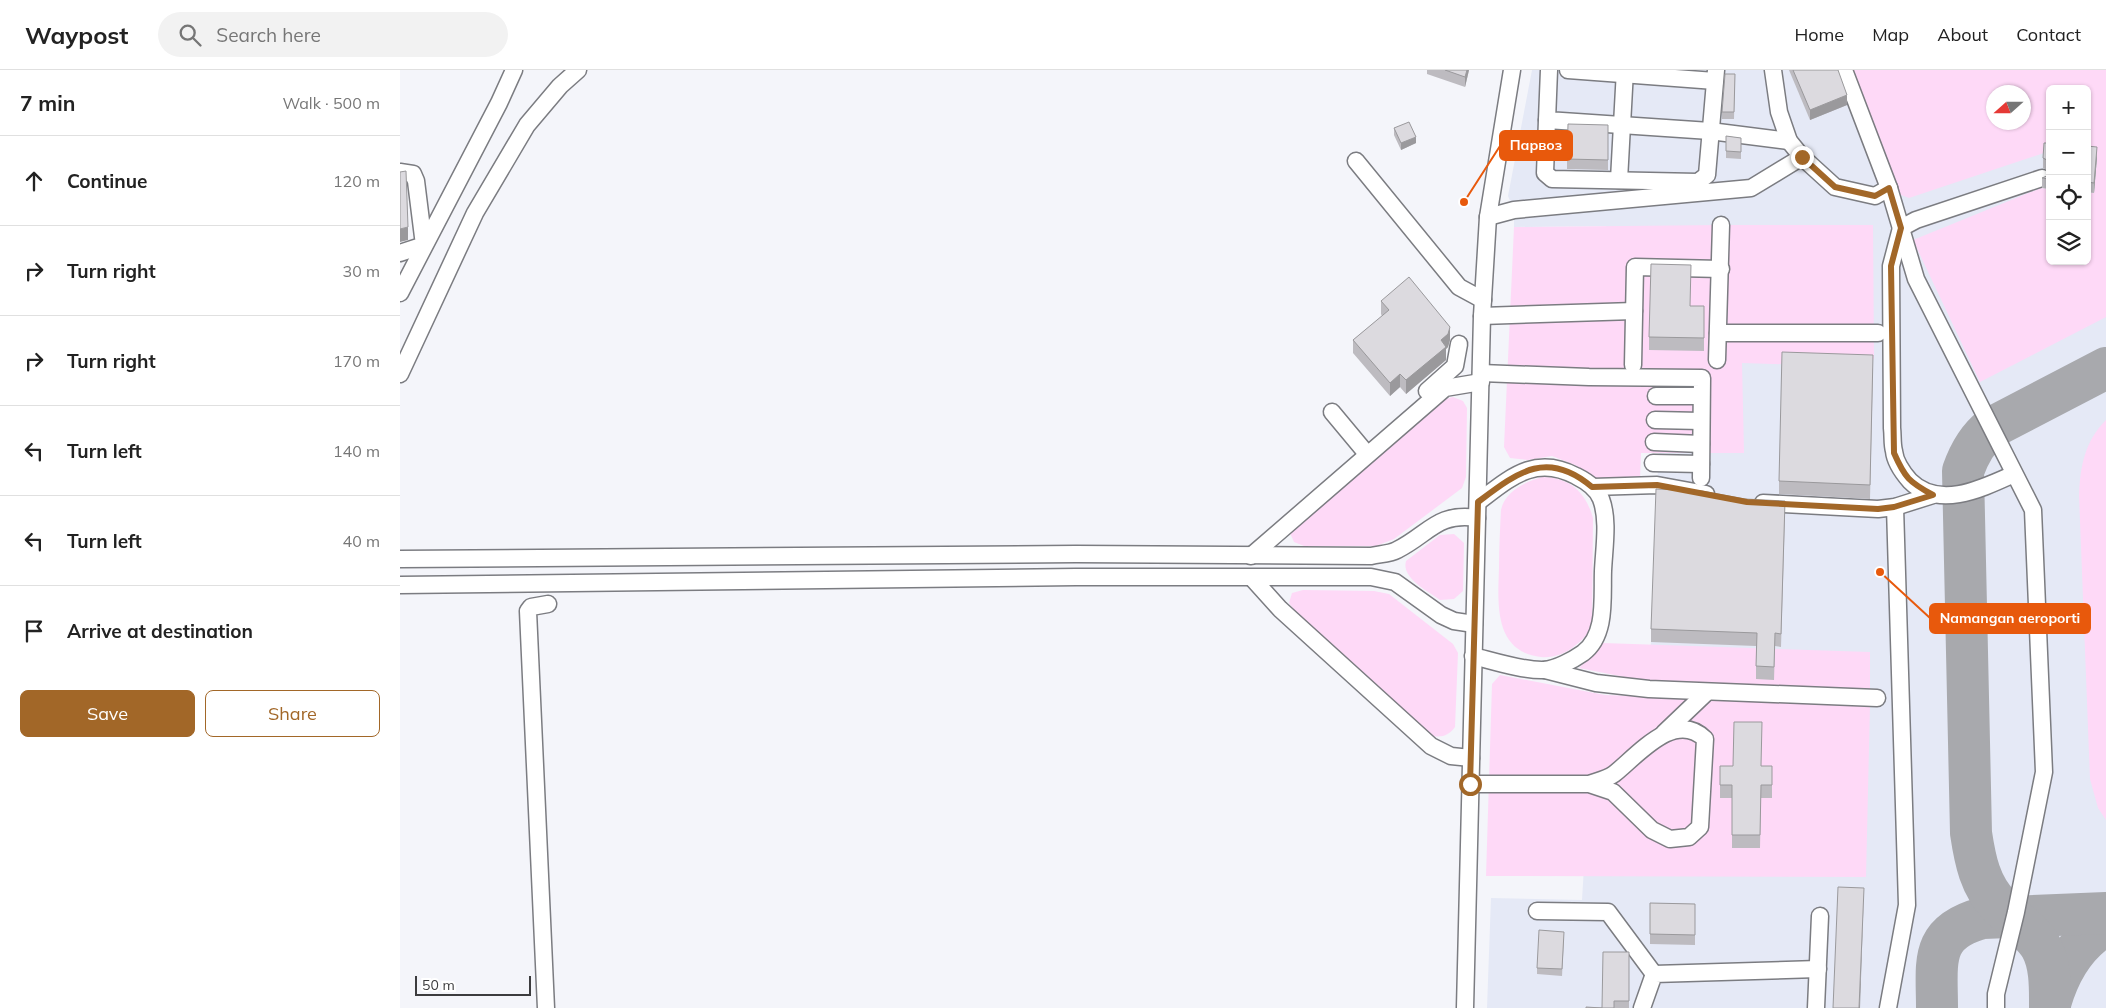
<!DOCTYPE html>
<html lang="en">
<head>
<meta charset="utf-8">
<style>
	:root { --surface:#fff; --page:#f2f2f2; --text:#222; --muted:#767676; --line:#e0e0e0; --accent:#a26728 }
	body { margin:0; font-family:Mulish,sans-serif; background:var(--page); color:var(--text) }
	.controls { position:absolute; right:15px; top:15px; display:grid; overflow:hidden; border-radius:8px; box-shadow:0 1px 4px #0004 }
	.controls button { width:45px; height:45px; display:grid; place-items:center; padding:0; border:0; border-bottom:1px solid var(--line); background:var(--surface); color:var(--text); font:25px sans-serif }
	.compass { position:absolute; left:1586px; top:15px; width:45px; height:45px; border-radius:50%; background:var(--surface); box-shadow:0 1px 4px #0004; rotate:249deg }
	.scale { position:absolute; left:15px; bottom:12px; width:116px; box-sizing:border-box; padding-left:5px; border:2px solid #3c3c3e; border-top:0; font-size:14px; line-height:18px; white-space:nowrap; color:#3c3c3e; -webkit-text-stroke:4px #fff; paint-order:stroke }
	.stop { position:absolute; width:15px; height:15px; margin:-11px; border:4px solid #a26728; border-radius:50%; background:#fff }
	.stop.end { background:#a26728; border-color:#fff; box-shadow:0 1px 5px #0008 }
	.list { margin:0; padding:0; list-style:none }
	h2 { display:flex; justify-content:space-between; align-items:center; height:65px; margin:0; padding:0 20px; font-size:21px }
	h2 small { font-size:16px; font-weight:400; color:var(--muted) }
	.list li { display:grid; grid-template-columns:32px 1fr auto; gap:15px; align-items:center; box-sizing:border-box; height:90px; padding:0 20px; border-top:1px solid var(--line) }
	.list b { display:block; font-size:19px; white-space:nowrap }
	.list em { font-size:16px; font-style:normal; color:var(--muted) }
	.actions { display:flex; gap:10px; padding:15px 20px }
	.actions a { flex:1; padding:11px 0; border:1px solid var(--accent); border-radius:8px; text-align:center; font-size:18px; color:var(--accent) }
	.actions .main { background:var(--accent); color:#fff }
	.icon { flex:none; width:28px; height:28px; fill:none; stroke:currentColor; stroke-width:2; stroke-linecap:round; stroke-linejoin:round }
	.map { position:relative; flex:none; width:1706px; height:938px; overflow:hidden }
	header { display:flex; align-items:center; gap:30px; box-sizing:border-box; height:70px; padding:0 25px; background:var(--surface); border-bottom:1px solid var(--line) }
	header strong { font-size:24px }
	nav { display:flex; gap:28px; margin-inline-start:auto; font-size:18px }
	.search { width:350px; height:45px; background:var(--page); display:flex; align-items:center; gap:12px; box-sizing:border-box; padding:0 18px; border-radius:28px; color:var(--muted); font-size:19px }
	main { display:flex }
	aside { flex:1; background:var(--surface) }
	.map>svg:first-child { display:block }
</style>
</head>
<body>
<header>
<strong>Waypost</strong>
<div class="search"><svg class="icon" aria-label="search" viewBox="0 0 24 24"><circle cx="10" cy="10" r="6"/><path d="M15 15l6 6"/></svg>Search here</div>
<nav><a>Home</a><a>Map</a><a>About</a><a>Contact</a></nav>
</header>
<main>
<aside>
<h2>7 min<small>Walk · 500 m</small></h2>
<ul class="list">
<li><svg class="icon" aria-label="ahead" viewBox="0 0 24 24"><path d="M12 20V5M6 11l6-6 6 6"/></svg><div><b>Continue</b></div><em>120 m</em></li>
<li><svg class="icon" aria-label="right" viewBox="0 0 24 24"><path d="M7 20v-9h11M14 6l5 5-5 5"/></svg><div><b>Turn right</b></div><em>30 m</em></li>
<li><svg class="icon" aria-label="right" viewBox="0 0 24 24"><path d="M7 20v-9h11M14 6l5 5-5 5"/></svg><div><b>Turn right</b></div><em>170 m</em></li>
<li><svg class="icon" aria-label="left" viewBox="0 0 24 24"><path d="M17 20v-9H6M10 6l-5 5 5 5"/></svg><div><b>Turn left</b></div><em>140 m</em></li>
<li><svg class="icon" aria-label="left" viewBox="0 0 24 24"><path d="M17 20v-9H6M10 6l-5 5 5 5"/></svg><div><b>Turn left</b></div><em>40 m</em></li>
<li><svg class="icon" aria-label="arrive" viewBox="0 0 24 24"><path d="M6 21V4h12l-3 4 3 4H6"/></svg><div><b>Arrive at destination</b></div></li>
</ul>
<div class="actions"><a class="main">Save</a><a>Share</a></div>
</aside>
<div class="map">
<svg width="1706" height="938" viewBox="0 0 1706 938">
	<rect width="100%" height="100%" fill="#f4f5fa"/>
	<!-- built -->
	<path fill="#e5e9f6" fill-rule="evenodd" d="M 1132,0 L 1706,0 L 1706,938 L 1087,938 L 1091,828 L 1182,830 L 1189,714 L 1247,647 L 1251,572 L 1260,348 L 1206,156 L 1114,157 L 1114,140 L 1108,126 ZM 1650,19 L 1687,19 L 1687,191 L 1650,191 ZM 1594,22 L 1624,22 L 1624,52 L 1594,52 Z"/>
	<!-- green -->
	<g fill="#fed9f7" fill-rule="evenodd">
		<path d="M 1436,0 L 1706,0 L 1706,247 L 1580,312 L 1513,170 L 1641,118 L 1650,119 L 1650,191 L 1687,191 L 1687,122 L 1694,123 L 1697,88 L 1687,86 L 1687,19 L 1650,19 L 1650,83 L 1644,83 L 1509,128 L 1478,116 L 1450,34 ZM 1594,22 L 1624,22 L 1624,52 L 1594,52 Z"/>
		<path d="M 1321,155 L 1473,155 L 1474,289 L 1410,287 L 1409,295 L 1342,293 L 1344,383 L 1241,383 L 1240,410 L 1200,411 L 1175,395 L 1152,386 L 1128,390 L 1110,388 L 1104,377 L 1114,157 Z"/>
		<path d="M 1053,327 L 1063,331 L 1067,338 L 1066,407 L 1062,418 L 994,469 L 976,476 L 904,476 L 894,472 L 890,463 L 896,454 L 1042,330 Z"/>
		<path d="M 1706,350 L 1706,750 L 1698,738 L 1690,709 L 1679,425 C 1680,396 1685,371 1706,350 Z"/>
		<path d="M 1142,407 C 1169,407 1186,422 1193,448 L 1192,558 C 1180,574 1163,589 1141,587 C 1093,582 1098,532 1099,498 C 1099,478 1100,459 1101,440 C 1105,421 1125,412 1142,407 Z"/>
		<path d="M 1054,464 L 1064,473 L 1063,521 L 1054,529 L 1040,530 C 1028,521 1001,508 1006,491 L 1040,465 Z"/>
		<path d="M 903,520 L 974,521 L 989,524 L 1053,574 L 1058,583 L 1055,657 C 1047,667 1041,668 1028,665 L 895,541 L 889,533 L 892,523 Z"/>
		<path d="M 1203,573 L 1470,582 L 1470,620 L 1255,613 L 1179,598 Z"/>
		<path d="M 1100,605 L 1205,625 L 1470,635 L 1466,807 L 1086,806 L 1092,614 Z"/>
	</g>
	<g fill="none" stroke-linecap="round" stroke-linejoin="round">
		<!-- taxiway -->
		<g stroke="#a8a9ad" stroke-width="42">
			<path d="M 1650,934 C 1659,902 1676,872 1706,855"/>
			<path d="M 1537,938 C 1537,892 1529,862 1583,848 L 1706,843"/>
			<path d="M 1650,938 C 1650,919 1651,895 1641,877 C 1631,861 1614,849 1600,836 C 1580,816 1575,790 1571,763 L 1563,401 C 1569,384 1577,369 1591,358 L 1706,298"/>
		</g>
		<defs>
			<g id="minor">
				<path d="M 1149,0 L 1147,50 L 1310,61 L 1389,71"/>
				<path d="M 1168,0 L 1315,11"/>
				<path d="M 1373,0 L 1379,42 L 1389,71 L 1402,87 L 1435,117 L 1475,126 L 1489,118"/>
				<path d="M 1444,0 L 1489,118 L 1516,209 L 1633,440 L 1644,702 L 1616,842 L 1596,924 L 1596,938"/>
				<path d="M 1147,50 L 1145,103 L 1152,109 L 1298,112 L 1307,105 L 1316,0"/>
				<path d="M 956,91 L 1059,217 L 1083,230"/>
				<path d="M 0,102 L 13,104 L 16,111 L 24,175 L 0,183"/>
				<path d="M 1219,110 L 1225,0"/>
				<path d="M 1088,147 L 1114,140 L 1351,118 L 1402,87"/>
				<path d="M 0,223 L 99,33 L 114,0"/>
				<path d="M 1082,246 L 1234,241"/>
				<path d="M 1318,263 L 1478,263"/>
				<path d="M 1317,290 L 1321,155"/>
				<path d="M 1233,295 L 1235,197 L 1321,199"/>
				<path d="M 1081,303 L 1189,307 L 1302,308 L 1301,408"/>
				<path d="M 0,304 L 75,143 L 127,55 L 160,16 L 178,0"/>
				<path d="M 1027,321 L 1055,296 L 1059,274"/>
				<path d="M 1256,326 L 1301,326"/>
				<path d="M 932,342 L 967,384"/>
				<path d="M 1255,350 L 1301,351"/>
				<path d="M 1254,372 L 1301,374"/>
				<path d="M 1253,393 L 1301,394"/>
				<path d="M 1614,404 C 1583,418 1539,440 1510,411 C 1503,403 1495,392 1494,381 C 1492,374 1493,366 1492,358 L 1491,196 L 1501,158 L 1516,150 L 1642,108"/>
				<path d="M 1193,417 L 1257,415 L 1306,424"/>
				<path d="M 1363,433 L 1478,439 L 1495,437 L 1533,425"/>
				<path d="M 851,486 L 1045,318 L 1081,312"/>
				<path d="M 0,489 L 676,484 L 971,486 C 979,484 990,484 997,480 C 1029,464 1037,442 1077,448"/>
				<path d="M 852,508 L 880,539 L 1031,676 L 1051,686 L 1071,688"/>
				<path d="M 0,515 L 676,507 L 971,507 L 995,512 L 1041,545 L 1054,551 L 1074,554"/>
				<path d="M 1073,586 C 1093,591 1124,601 1144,600 C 1156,599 1173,590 1183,583 C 1207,565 1202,528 1203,501 C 1204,478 1209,450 1201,429 C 1197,418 1186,411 1176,406 C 1135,384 1110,408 1078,432"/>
				<path d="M 1145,600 L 1196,613 L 1249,619 L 1477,628"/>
				<path d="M 1264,663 L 1307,622"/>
				<path d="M 1070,714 L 1189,714 L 1213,722 L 1252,760 L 1270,769 L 1289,767 L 1300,757 L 1305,669 C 1275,639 1237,686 1214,704 C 1207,709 1197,711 1189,714"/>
				<path d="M 1137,841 L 1208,842 L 1254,904"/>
				<path d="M 146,938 L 128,541 L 131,537 L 148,534"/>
				<path d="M 1065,938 L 1082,246 L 1088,147 L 1112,0"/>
				<path d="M 1242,938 L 1254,904 L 1418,899"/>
				<path d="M 1416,938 L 1420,846"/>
				<path d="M 1488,938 L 1507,835 L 1495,437"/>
			</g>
		</defs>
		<!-- minor casing -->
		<use href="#minor" stroke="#7b7c81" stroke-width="19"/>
		<!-- minor -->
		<use href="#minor" stroke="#fff" stroke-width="16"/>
	</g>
	<!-- wall -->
	<g fill="#bdbbc0">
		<path d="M 1027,0 L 1069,0 L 1065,17 L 1027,4 Z"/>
		<path d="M 1389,0 L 1438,0 L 1447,35 L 1410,50 Z"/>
		<path d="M 1335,4 L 1334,49 L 1322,49 L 1322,42 Z"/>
		<path d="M 1208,55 L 1208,100 L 1167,99 L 1167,89 Z"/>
		<path d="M 994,58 L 1016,73 L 1001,80 L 994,65 Z"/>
		<path d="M 1326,66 L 1341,68 L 1341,89 L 1326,88 Z"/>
		<path d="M 1650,73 L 1650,103 L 1649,101 L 1643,98 L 1643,88 Z"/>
		<path d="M 1687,76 L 1697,87 L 1694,123 L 1687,122 Z"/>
		<path d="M 1642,108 L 1650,109 L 1650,119 L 1642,118 Z"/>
		<path d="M 981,231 L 1050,270 L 1048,277 L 1046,279 L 1046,290 L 1006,324 L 1000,317 L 990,326 L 953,283 L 953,270 L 982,246 L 981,244 Z"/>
		<path d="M 1290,236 L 1304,236 L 1304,281 L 1249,280 L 1249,267 Z"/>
		<path d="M 1473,298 L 1470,429 L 1379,424 L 1379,411 Z"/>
		<path d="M 1385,444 L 1381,577 L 1375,576 L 1374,610 L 1356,609 L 1356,576 L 1251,572 L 1251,559 Z"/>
		<path d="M 1320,696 L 1372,696 L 1372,728 L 1361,728 L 1360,778 L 1332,778 L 1332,728 L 1320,728 Z"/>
		<path d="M 1250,833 L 1295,834 L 1295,875 L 1250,874 Z"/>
		<path d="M 1164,869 L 1162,906 L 1137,904 L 1137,898 Z"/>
		<path d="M 1229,882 L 1229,938 L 1202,938 Z"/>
	</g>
	<!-- shaded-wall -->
	<g fill="#9a999c">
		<path d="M 1067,0 L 1069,0 L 1065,17 L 1065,7 Z"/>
		<path d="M 1447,25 L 1447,35 L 1410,50 L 1410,40 Z"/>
		<path d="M 1016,67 L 1016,73 L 1001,80 L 1001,73 Z"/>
		<path d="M 1697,77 L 1697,87 L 1694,123 L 1694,113 Z"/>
		<path d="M 8,157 L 8,170 L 0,172 L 0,159 Z"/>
		<path d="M 1050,257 L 1050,270 L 1048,277 L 1046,279 L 1046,290 L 1006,324 L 1006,310 L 1041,270 Z"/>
		<path d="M 1000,304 L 1000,317 L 990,326 L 990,313 Z"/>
		<path d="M 1464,818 L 1460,938 L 1459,938 Z"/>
	</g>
	<!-- building -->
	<g fill="#dcdadf" stroke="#9a999c">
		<path d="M 1045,0 L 1067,0 L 1065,7 Z"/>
		<path d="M 1393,0 L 1438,0 L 1447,25 L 1410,40 Z"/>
		<path d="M 1325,4 L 1335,4 L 1334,42 L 1322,42 Z"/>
		<path d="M 1009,52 L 1016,67 L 1001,73 L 994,58 Z"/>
		<path d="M 1168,54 L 1208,55 L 1208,90 L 1167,89 Z"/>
		<path d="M 1326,66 L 1341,68 L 1341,82 L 1326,81 Z"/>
		<path d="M 1644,73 L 1650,73 L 1650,93 L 1649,91 L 1643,88 Z"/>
		<path d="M 1687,76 L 1697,77 L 1694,113 L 1687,112 Z"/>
		<path d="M 6,101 L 8,157 L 0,159 L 0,102 Z"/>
		<path d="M 1650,104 L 1650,109 L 1642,108 L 1649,105 Z"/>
		<path d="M 1251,194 L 1291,195 L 1290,236 L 1304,236 L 1304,268 L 1249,267 Z"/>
		<path d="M 1009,207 L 1050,257 L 1048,264 L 1041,270 L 1046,277 L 1006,310 L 1000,304 L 990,313 L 953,270 L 989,240 L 981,231 Z"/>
		<path d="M 1382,282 L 1473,285 L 1470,415 L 1379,411 Z"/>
		<path d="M 1256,419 L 1302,421 L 1345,429 L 1385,431 L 1381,564 L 1375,563 L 1374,597 L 1356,596 L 1357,563 L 1251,559 Z"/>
		<path d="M 1334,652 L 1362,652 L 1361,696 L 1372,696 L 1372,715 L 1361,715 L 1360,765 L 1332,765 L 1332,715 L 1320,715 L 1320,696 L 1333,696 Z"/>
		<path d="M 1438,817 L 1464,818 L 1459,938 L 1433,938 Z"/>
		<path d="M 1250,833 L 1295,834 L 1295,865 L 1250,864 Z"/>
		<path d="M 1139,860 L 1164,862 L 1162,899 L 1137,898 Z"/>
		<path d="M 1203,882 L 1229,882 L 1229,931 L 1214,931 L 1214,938 L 1202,938 Z"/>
		<path d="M 1186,937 L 1202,938 L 1186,938 Z"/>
	</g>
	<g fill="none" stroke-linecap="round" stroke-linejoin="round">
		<!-- route -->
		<path stroke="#a26728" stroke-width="6" d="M 1070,714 L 1078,432 C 1118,402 1147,379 1192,417 L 1257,415 L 1347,432 L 1478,439 L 1494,437 L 1533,425 C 1509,412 1505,408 1494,383 L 1491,196 L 1501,158 L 1489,118 L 1475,126 L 1435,117 L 1402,87"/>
	</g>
	<!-- callouts -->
	<path fill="none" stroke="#e8590c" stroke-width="2" d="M1064 132L1100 76M1480 502L1530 548"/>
	<g fill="#e8590c" stroke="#fff" stroke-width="2">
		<circle cx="1064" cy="132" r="5"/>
		<circle cx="1480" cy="502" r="5"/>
	</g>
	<g fill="#e8590c" stroke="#e8590c" stroke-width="2">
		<rect x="1100" y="61" width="72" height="29" rx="5"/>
		<rect x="1530" y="534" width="160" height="29" rx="5"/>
	</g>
	<g font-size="14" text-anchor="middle" font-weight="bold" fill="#fff">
		<text x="1136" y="80">Парвоз</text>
		<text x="1610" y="553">Namangan aeroporti</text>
	</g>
</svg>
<div class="controls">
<button>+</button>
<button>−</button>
<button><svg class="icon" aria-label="locate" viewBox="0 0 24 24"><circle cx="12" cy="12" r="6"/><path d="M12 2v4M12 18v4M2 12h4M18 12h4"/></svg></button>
<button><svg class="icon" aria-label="layers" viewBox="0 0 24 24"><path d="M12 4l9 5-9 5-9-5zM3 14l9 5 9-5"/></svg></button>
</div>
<svg class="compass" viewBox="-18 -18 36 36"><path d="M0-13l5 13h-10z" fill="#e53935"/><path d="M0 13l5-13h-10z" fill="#767676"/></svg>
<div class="scale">50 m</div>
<div class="stop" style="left:1070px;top:714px"></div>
<div class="stop end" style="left:1402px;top:87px"></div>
</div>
</main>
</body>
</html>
